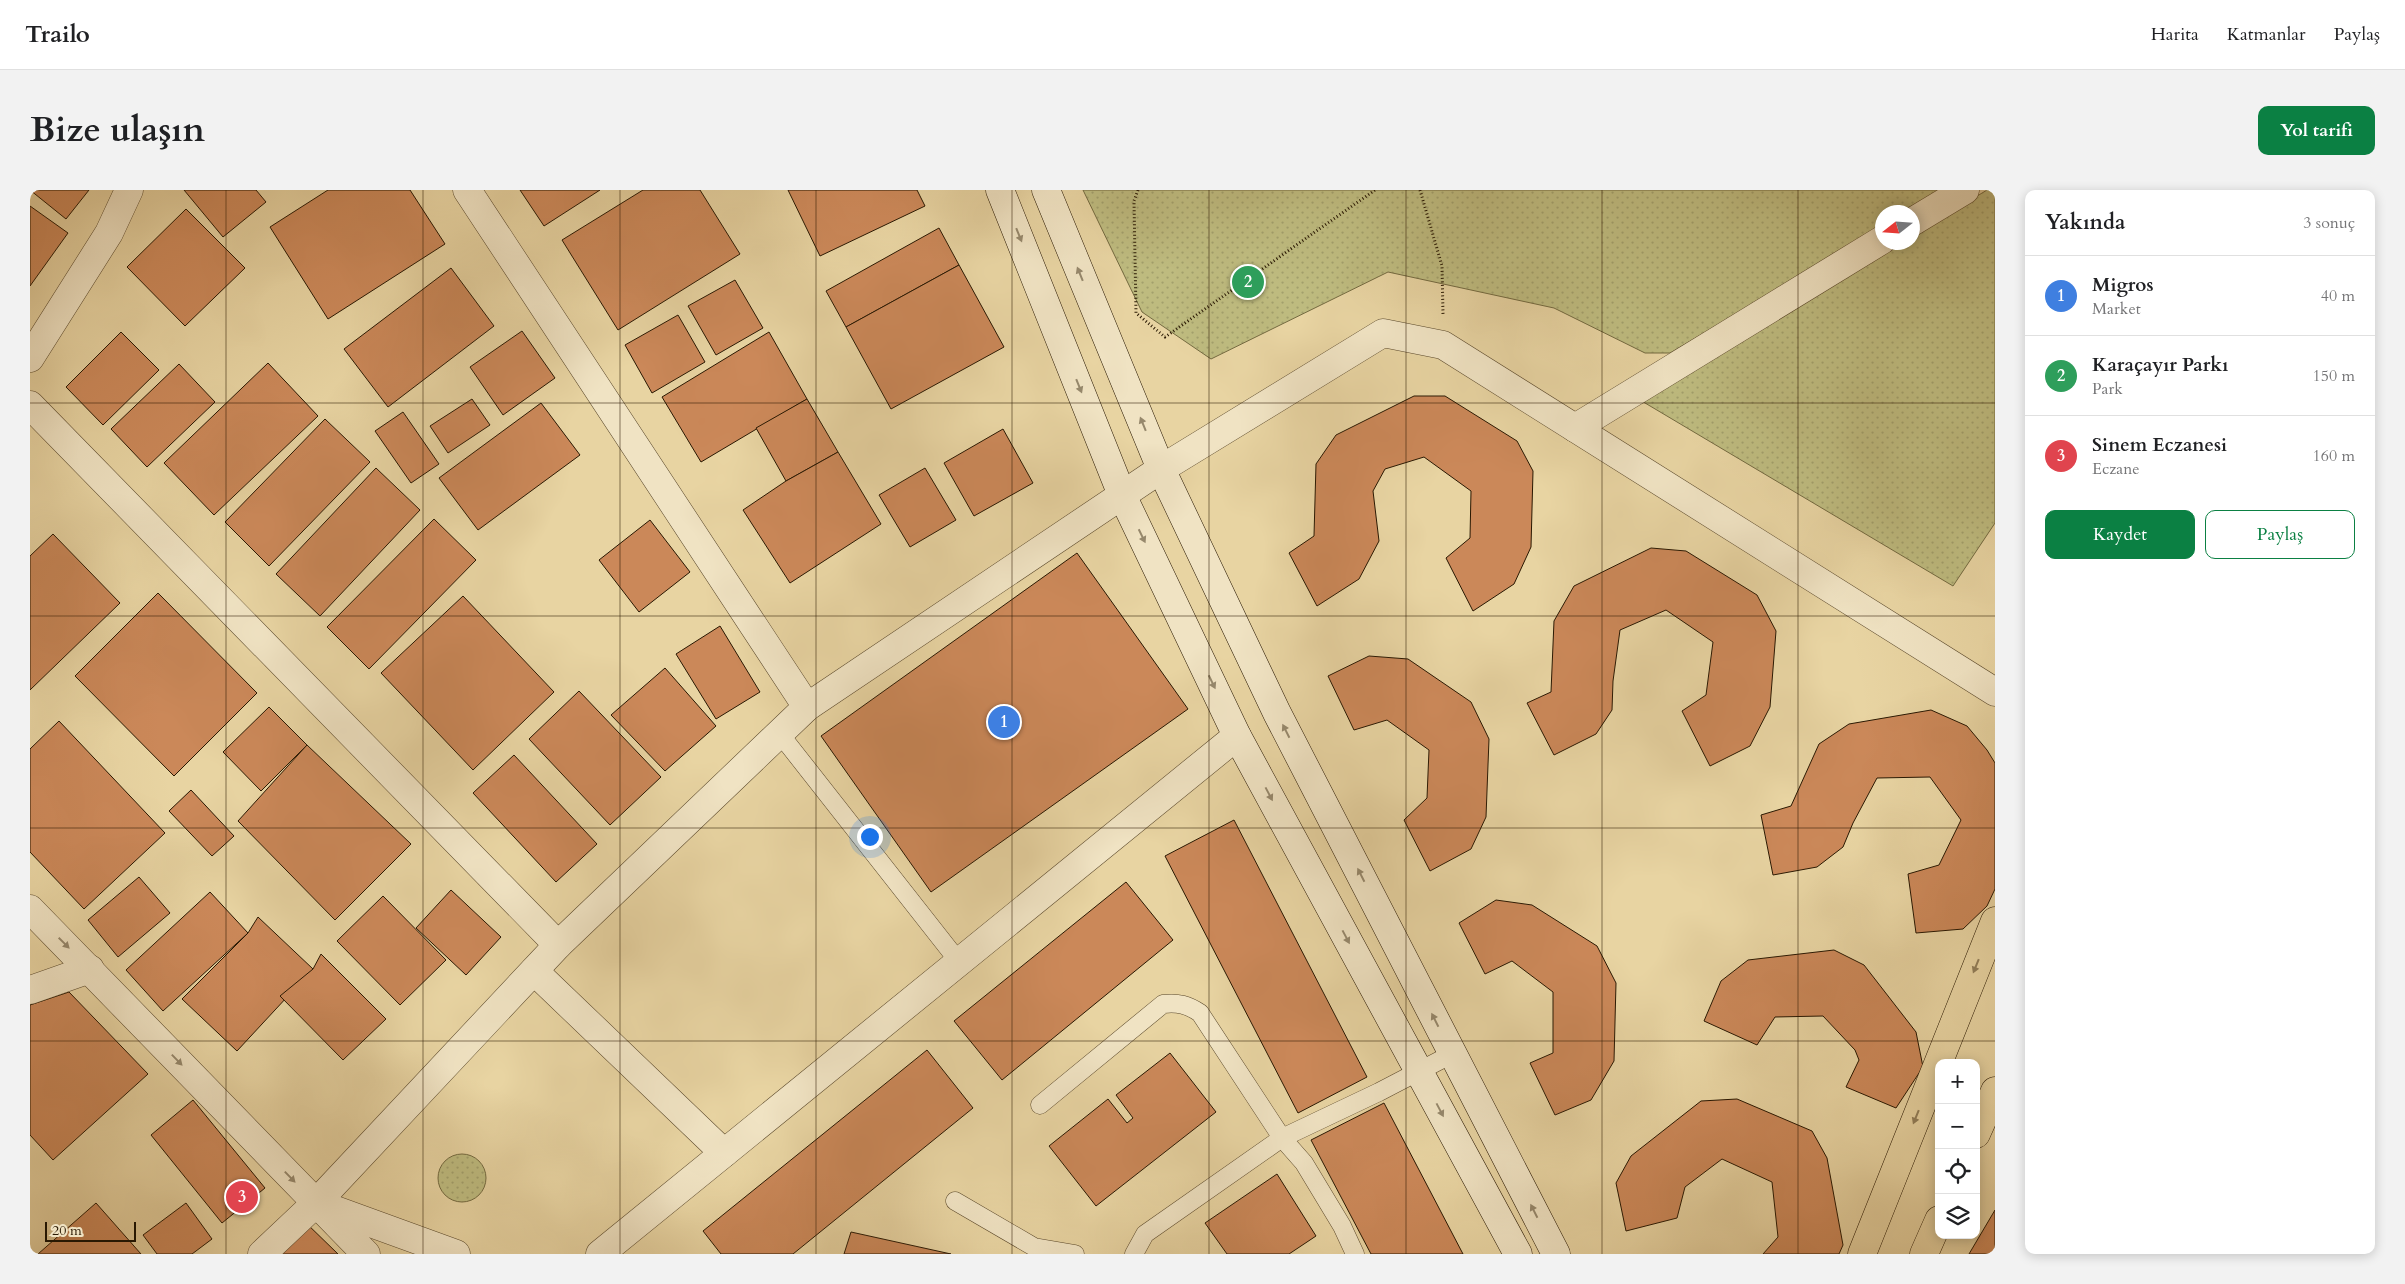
<!DOCTYPE html>
<html lang="tr">
<head>
<meta charset="utf-8">
<style>
	:root { --surface:#fff; --page:#f2f2f2; --text:#202124; --muted:#757577; --line:#e0e0e0; --accent:#0b8043 }
	body { margin:0; font-family:Cardo,serif; background:var(--page); color:var(--text) }
	.controls { position:absolute; right:15px; bottom:15px; display:grid; overflow:hidden; border-radius:10px; box-shadow:0 2px 12px #0003 }
	.controls button { width:45px; height:45px; display:grid; place-items:center; padding:0; border:0; border-bottom:1px solid var(--line); background:var(--surface); color:var(--text); font:25px sans-serif }
	.compass { position:absolute; left:1845px; top:15px; width:45px; height:45px; border-radius:50%; background:var(--surface); box-shadow:0 2px 12px #0003; rotate:253deg }
	.scale { position:absolute; left:15px; bottom:12px; width:91px; box-sizing:border-box; padding-left:5px; border:2px solid #291802; border-top:0; font-size:14px; line-height:18px; white-space:nowrap; color:#291802; -webkit-text-stroke:4px #f0e3c3; paint-order:stroke }
	.you { position:absolute; left:839px; top:646px; width:18px; height:18px; margin:-12px; border:4px solid #fff; border-radius:50%; background:#1a73e8; box-shadow:0 0 0 8px #1a73e833 }
	.badge { display:grid; place-items:center; width:32px; height:32px; border-radius:50%; background:var(--accent); color:#fff; font-size:16px; font-weight:700 }
	.pin { position:absolute; translate:-50% -50%; border:2px solid #fff; box-shadow:0 1px 5px #0006 }
	.list { margin:0; padding:0; list-style:none }
	h2 { display:flex; justify-content:space-between; align-items:center; height:65px; margin:0; padding:0 20px; font-size:21px }
	h2 small { font-size:16px; font-weight:400; color:var(--muted) }
	.list li { display:grid; grid-template-columns:32px 1fr auto; gap:15px; align-items:center; box-sizing:border-box; height:80px; padding:0 20px; border-top:1px solid var(--line) }
	.list b { display:block; font-size:19px; white-space:nowrap }
	.list p { margin:0; font-size:16px; white-space:nowrap; color:var(--muted) }
	.list em { font-size:16px; font-style:normal; color:var(--muted) }
	.actions { display:flex; gap:10px; padding:15px 20px }
	.actions a { flex:1; padding:11px 0; border:1px solid var(--accent); border-radius:10px; text-align:center; font-size:18px; color:var(--accent) }
	.actions .main { background:var(--accent); color:#fff }
	.icon { flex:none; width:28px; height:28px; fill:none; stroke:currentColor; stroke-width:2; stroke-linecap:round; stroke-linejoin:round }
	.map { position:relative; flex:none; width:1965px; height:1064px; overflow:hidden; border-radius:10px }
	header { display:flex; align-items:center; gap:30px; box-sizing:border-box; height:70px; padding:0 25px; background:var(--surface); border-bottom:1px solid var(--line) }
	header strong { font-size:24px }
	nav { display:flex; gap:28px; margin-inline-start:auto; font-size:18px }
	.intro { display:flex; align-items:center; justify-content:space-between; box-sizing:border-box; height:120px; padding:0 30px }
	h1 { margin:0; font-size:35px }
	.button { padding:12px 22px; border-radius:10px; background:var(--accent); color:#fff; font-size:18px; font-weight:700 }
	main { display:flex; gap:30px; padding:0 30px }
	aside { flex:1; background:var(--surface); border-radius:10px; box-shadow:0 2px 12px #0003 }
	.map>svg:first-child { display:block }
</style>
</head>
<body>
<header>
<strong>Trailo</strong>
<nav><a>Harita</a><a>Katmanlar</a><a>Paylaş</a></nav>
</header>
<div class="intro"><h1>Bize ulaşın</h1><a class="button">Yol tarifi</a></div>
<main>
<div class="map">
<svg width="1965" height="1064" viewBox="0 0 1965 1064">
	<defs>
		<pattern id="park-dots" width="8" height="8" patternUnits="userSpaceOnUse" patternTransform="scale(1.25)"><rect width="8" height="8" fill="#bebb7f"/><path d="M2 2h.1M6 6h.1" fill="none" stroke="#a3a06c" stroke-width="1.8" stroke-linecap="round"/></pattern>
	</defs>
	<rect width="100%" height="100%" fill="#e8d4a2"/>
	<filter id="stains"><feTurbulence type="fractalNoise" baseFrequency=".004" numOctaves="4"/><feColorMatrix values="0 0 0 0 .2 0 0 0 0 .09 0 0 0 0 .02 0 0 0 .5 -.17"/></filter>
	<radialGradient id="worn" r=".72"><stop offset=".6" stop-color="#630" stop-opacity="0"/><stop offset="1" stop-color="#630" stop-opacity=".3"/></radialGradient>
	<!-- park -->
	<g fill="url(#park-dots)" stroke="#746a40">
		<path d="M 1053,0 L 1918,0 L 1880,22 L 1852,22 L 1852,38 L 1640,163 L 1615,163 L 1524,118 L 1358,82 L 1181,169 L 1112,122 Z"/>
		<path d="M 1957,0 L 1965,0 L 1965,333 L 1923,396 L 1610,210 L 1870,53 L 1882,52 L 1883,45 Z"/>
		<circle cx="432" cy="988" r="24"/>
	</g>
	<!-- building -->
	<g fill="#cb8859" stroke="#291802">
		<path d="M 0,0 L 59,0 L 36,29 Z"/>
		<path d="M 154,0 L 226,0 L 236,12 L 193,47 Z"/>
		<path d="M 298,0 L 380,0 L 415,54 L 298,129 L 240,37 Z"/>
		<path d="M 490,0 L 570,0 L 514,36 Z"/>
		<path d="M 613,0 L 670,0 L 710,64 L 588,140 L 532,50 Z"/>
		<path d="M 758,0 L 887,0 L 895,16 L 790,66 Z"/>
		<path d="M 0,16 L 38,43 L 0,96 Z"/>
		<path d="M 156,19 L 215,78 L 155,136 L 97,77 Z"/>
		<path d="M 909,38 L 929,75 L 816,137 L 796,101 Z"/>
		<path d="M 929,75 L 974,157 L 861,219 L 816,137 Z"/>
		<path d="M 421,78 L 464,136 L 358,217 L 314,159 Z"/>
		<path d="M 705,90 L 733,138 L 686,165 L 658,116 Z"/>
		<path d="M 648,125 L 675,172 L 622,203 L 595,155 Z"/>
		<path d="M 492,141 L 525,188 L 473,225 L 440,177 Z"/>
		<path d="M 91,142 L 129,180 L 73,235 L 36,197 Z"/>
		<path d="M 739,142 L 777,209 L 671,272 L 632,207 Z"/>
		<path d="M 238,173 L 288,226 L 184,325 L 134,273 Z"/>
		<path d="M 149,174 L 185,212 L 117,277 L 81,239 Z"/>
		<path d="M 1384,206 L 1415,206 L 1487,251 L 1503,281 L 1501,357 L 1484,394 L 1443,421 L 1416,368 L 1440,348 L 1441,301 L 1394,267 L 1355,279 L 1343,301 L 1349,351 L 1329,389 L 1287,416 L 1259,363 L 1284,346 L 1286,274 L 1306,245 Z"/>
		<path d="M 442,209 L 460,235 L 418,263 L 400,236 Z"/>
		<path d="M 777,209 L 808,262 L 756,291 L 726,238 Z"/>
		<path d="M 511,213 L 550,265 L 448,340 L 409,288 Z"/>
		<path d="M 373,222 L 409,274 L 381,293 L 345,241 Z"/>
		<path d="M 295,229 L 340,272 L 239,376 L 195,332 Z"/>
		<path d="M 973,239 L 1003,293 L 944,326 L 914,273 Z"/>
		<path d="M 808,262 L 851,334 L 760,393 L 713,320 L 756,291 Z"/>
		<path d="M 346,278 L 390,320 L 290,426 L 246,384 Z"/>
		<path d="M 895,278 L 926,330 L 880,357 L 849,305 Z"/>
		<path d="M 404,329 L 446,370 L 339,479 L 297,437 Z"/>
		<path d="M 620,330 L 660,382 L 609,422 L 569,370 Z"/>
		<path d="M 23,344 L 90,413 L 0,500 L 0,366 Z"/>
		<path d="M 1621,358 L 1656,361 L 1727,405 L 1746,441 L 1740,517 L 1720,556 L 1680,576 L 1652,521 L 1676,505 L 1683,452 L 1636,420 L 1590,440 L 1583,491 L 1582,520 L 1566,544 L 1524,565 L 1497,513 L 1521,502 L 1524,431 L 1544,396 Z"/>
		<path d="M 1047,363 L 1158,519 L 901,702 L 791,546 Z"/>
		<path d="M 128,403 L 227,503 L 144,586 L 45,486 Z"/>
		<path d="M 433,406 L 524,502 L 443,580 L 351,483 Z"/>
		<path d="M 690,436 L 730,502 L 686,529 L 646,464 Z"/>
		<path d="M 1339,466 L 1378,469 L 1441,512 L 1459,549 L 1456,627 L 1441,659 L 1400,681 L 1374,630 L 1397,608 L 1399,560 L 1357,530 L 1324,540 L 1298,486 Z"/>
		<path d="M 635,478 L 686,536 L 635,581 L 581,525 Z"/>
		<path d="M 549,501 L 631,587 L 580,635 L 499,549 Z"/>
		<path d="M 239,517 L 277,555 L 231,601 L 193,562 Z"/>
		<path d="M 1901,520 L 1937,536 L 1957,560 L 1965,573 L 1965,699 L 1957,716 L 1933,739 L 1886,743 L 1878,684 L 1909,675 L 1931,630 L 1900,587 L 1847,588 L 1823,633 L 1813,657 L 1787,677 L 1743,685 L 1731,625 L 1761,616 L 1789,554 L 1819,534 Z"/>
		<path d="M 29,531 L 135,643 L 54,719 L 0,662 L 0,559 Z"/>
		<path d="M 277,555 L 381,654 L 305,730 L 208,631 Z"/>
		<path d="M 484,565 L 567,654 L 526,692 L 443,603 Z"/>
		<path d="M 161,600 L 204,646 L 182,666 L 139,621 Z"/>
		<path d="M 1204,630 L 1337,887 L 1268,923 L 1135,666 Z"/>
		<path d="M 109,687 L 140,723 L 88,767 L 58,730 Z"/>
		<path d="M 1096,692 L 1143,750 L 972,890 L 924,831 Z"/>
		<path d="M 421,700 L 471,747 L 436,785 L 386,738 Z"/>
		<path d="M 180,702 L 218,743 L 133,821 L 96,780 Z"/>
		<path d="M 353,706 L 416,770 L 370,815 L 307,751 Z"/>
		<path d="M 1466,710 L 1502,715 L 1567,756 L 1586,793 L 1584,871 L 1561,910 L 1525,925 L 1500,873 L 1523,863 L 1523,802 L 1482,771 L 1455,784 L 1429,733 Z"/>
		<path d="M 228,727 L 283,779 L 207,861 L 152,809 L 218,743 Z"/>
		<path d="M 1804,760 L 1834,775 L 1886,842 L 1893,877 L 1866,918 L 1816,897 L 1829,870 L 1825,860 L 1793,826 L 1745,827 L 1727,855 L 1674,831 L 1691,791 L 1718,770 Z"/>
		<path d="M 291,764 L 356,829 L 313,870 L 250,806 L 283,779 Z"/>
		<path d="M 39,802 L 118,884 L 23,970 L 0,945 L 0,815 Z"/>
		<path d="M 897,860 L 943,918 L 763,1064 L 691,1064 L 673,1041 Z"/>
		<path d="M 1140,863 L 1186,922 L 1066,1016 L 1019,956 L 1078,909 L 1097,933 L 1103,928 L 1086,905 Z"/>
		<path d="M 1707,909 L 1782,941 L 1797,968 L 1813,1055 L 1809,1064 L 1733,1064 L 1748,1047 L 1742,992 L 1692,969 L 1655,997 L 1647,1028 L 1596,1041 L 1586,993 L 1601,966 L 1671,911 Z"/>
		<path d="M 163,910 L 235,998 L 192,1033 L 121,945 Z"/>
		<path d="M 1354,913 L 1433,1064 L 1341,1064 L 1281,950 Z"/>
		<path d="M 1247,984 L 1286,1046 L 1259,1064 L 1197,1064 L 1175,1033 Z"/>
		<path d="M 66,1013 L 111,1064 L 8,1064 Z"/>
		<path d="M 156,1013 L 182,1049 L 162,1064 L 127,1064 L 113,1045 Z"/>
		<path d="M 1965,1020 L 1965,1064 L 1939,1064 Z"/>
		<path d="M 273,1030 L 308,1064 L 240,1064 Z"/>
		<path d="M 821,1042 L 921,1064 L 814,1064 Z"/>
	</g>
	<g fill="none" stroke-linecap="round" stroke-linejoin="round">
		<defs>
			<g id="lane">
				<path d="M 750,544 L 929,772"/>
				<path d="M 1010,915 L 1133,814 C 1148,812 1158,815 1170,823 L 1252,948 L 1274,973 L 1312,1036 L 1325,1064"/>
				<path d="M 925,1011 L 1004,1057 L 1045,1064"/>
				<path d="M 1104,1064 L 1115,1044 L 1252,948 L 1349,902 L 1422,864"/>
			</g>
			<g id="street">
				<path d="M 437,0 L 777,517"/>
				<path d="M 1882,32 L 1935,0"/>
				<path d="M 0,168 L 79,43 L 99,0"/>
				<path d="M 0,215 L 528,755"/>
				<path d="M 1545,238 L 1852,50"/>
				<path d="M 0,719 L 336,1064"/>
				<path d="M 504,781 L 694,963"/>
				<path d="M 0,800 L 60,779"/>
				<path d="M 294,1016 L 426,1064"/>
				<path d="M 232,1064 L 286,1013 L 528,755 L 777,517 L 1131,279 L 1353,143 L 1413,155 L 1965,502"/>
				<path d="M 570,1064 L 1207,546"/>
			</g>
			<g id="secondary">
				<path d="M 970,0 L 1092,305 L 1207,546 L 1488,1064"/>
				<path d="M 1016,0 L 1131,279 L 1247,523 L 1526,1064"/>
			</g>
			<g id="primary">
				<path d="M 1946,944 L 1965,901"/>
				<path d="M 1832,1064 L 1965,731"/>
				<path d="M 1894,1064 L 1909,1030"/>
			</g>
		</defs>
		<!-- lane casing -->
		<use href="#lane" stroke="#59472a" stroke-width="19"/>
		<!-- street casing -->
		<use href="#street" stroke="#59472a" stroke-width="29"/>
		<!-- secondary casing -->
		<use href="#secondary" stroke="#291802" stroke-width="29"/>
		<!-- primary casing -->
		<use href="#primary" stroke="#291802" stroke-width="29"/>
		<!-- path -->
		<g stroke="#291802" stroke-width="3" stroke-dasharray="1 2.5" stroke-linecap="butt">
			<path d="M 1108,0 L 1104,11 L 1106,123 L 1135,147 L 1345,0"/>
			<path d="M 1390,0 L 1412,76 L 1413,124"/>
		</g>
		<!-- lane -->
		<use href="#lane" stroke="#f0e3c3" stroke-width="18"/>
		<!-- street -->
		<use href="#street" stroke="#f0e3c3" stroke-width="28"/>
		<!-- secondary -->
		<use href="#secondary" stroke="#f0e3c3" stroke-width="28"/>
		<!-- primary -->
		<use href="#primary" stroke="#e8d4a2" stroke-width="28"/>
	</g>
	<!-- one-way arrows -->
	<defs><path id="oneway-solid" d="M-6-.8H1V-3.2L6.5 0L1 3.2V.8H-6Z" transform="scale(1.25)"/></defs>
	<g fill="#96886c">
		<use href="#oneway-solid" transform="translate(989 45) rotate(68)"/>
		<use href="#oneway-solid" transform="translate(1050 84) rotate(-112)"/>
		<use href="#oneway-solid" transform="translate(1049 196) rotate(68)"/>
		<use href="#oneway-solid" transform="translate(1113 234) rotate(-112)"/>
		<use href="#oneway-solid" transform="translate(1112 346) rotate(64)"/>
		<use href="#oneway-solid" transform="translate(1182 492) rotate(64)"/>
		<use href="#oneway-solid" transform="translate(1256 541) rotate(-117)"/>
		<use href="#oneway-solid" transform="translate(1239 604) rotate(62)"/>
		<use href="#oneway-solid" transform="translate(1331 685) rotate(-117)"/>
		<use href="#oneway-solid" transform="translate(1316 747) rotate(62)"/>
		<use href="#oneway-solid" transform="translate(34 753) rotate(45)"/>
		<use href="#oneway-solid" transform="translate(1405 830) rotate(-117)"/>
		<use href="#oneway-solid" transform="translate(147 870) rotate(46)"/>
		<use href="#oneway-solid" transform="translate(1410 920) rotate(62)"/>
		<use href="#oneway-solid" transform="translate(260 987) rotate(46)"/>
		<use href="#oneway-solid" transform="translate(1504 1021) rotate(-117)"/>
	</g>
	<g fill="#927f5a">
		<use href="#oneway-solid" transform="translate(1946 776) rotate(112)"/>
		<use href="#oneway-solid" transform="translate(1886 927) rotate(112)"/>
	</g>
	<!-- grid -->
	<path fill="none" stroke="#291802" stroke-width="1" stroke-opacity="0.55" d="M 196,0 L 196,1064M 393,0 L 393,1064M 590,0 L 590,1064M 786,0 L 786,1064M 982,0 L 982,1064M 1179,0 L 1179,1064M 1376,0 L 1376,1064M 1572,0 L 1572,1064M 1768,0 L 1768,1064M 0,213 L 1965,213M 0,426 L 1965,426M 0,638 L 1965,638M 0,851 L 1965,851"/>
	<rect width="100%" height="100%" filter="url(#stains)"/>
	<rect width="100%" height="100%" fill="url(#worn)"/>
</svg>
<div class="controls">
<button>+</button>
<button>−</button>
<button><svg class="icon" aria-label="locate" viewBox="0 0 24 24"><circle cx="12" cy="12" r="6"/><path d="M12 2v4M12 18v4M2 12h4M18 12h4"/></svg></button>
<button><svg class="icon" aria-label="layers" viewBox="0 0 24 24"><path d="M12 4l9 5-9 5-9-5zM3 14l9 5 9-5"/></svg></button>
</div>
<svg class="compass" viewBox="-18 -18 36 36"><path d="M0-13l5 13h-10z" fill="#e53935"/><path d="M0 13l5-13h-10z" fill="#757577"/></svg>
<div class="scale">20 m</div>
<div class="you"></div>
<div class="pin badge" style="left:974px;top:532px;background:#3f7fe0">1</div>
<div class="pin badge" style="left:1218px;top:92px;background:#2e9e5b">2</div>
<div class="pin badge" style="left:212px;top:1007px;background:#e0444e">3</div>
</div>
<aside>
<h2>Yakında<small>3 sonuç</small></h2>
<ul class="list">
<li><span class="badge" style="background:#3f7fe0">1</span><div><b>Migros</b><p>Market</p></div><em>40 m</em></li>
<li><span class="badge" style="background:#2e9e5b">2</span><div><b>Karaçayır Parkı</b><p>Park</p></div><em>150 m</em></li>
<li><span class="badge" style="background:#e0444e">3</span><div><b>Sinem Eczanesi</b><p>Eczane</p></div><em>160 m</em></li>
</ul>
<div class="actions"><a class="main">Kaydet</a><a>Paylaş</a></div>
</aside>
</main>
</body>
</html>
